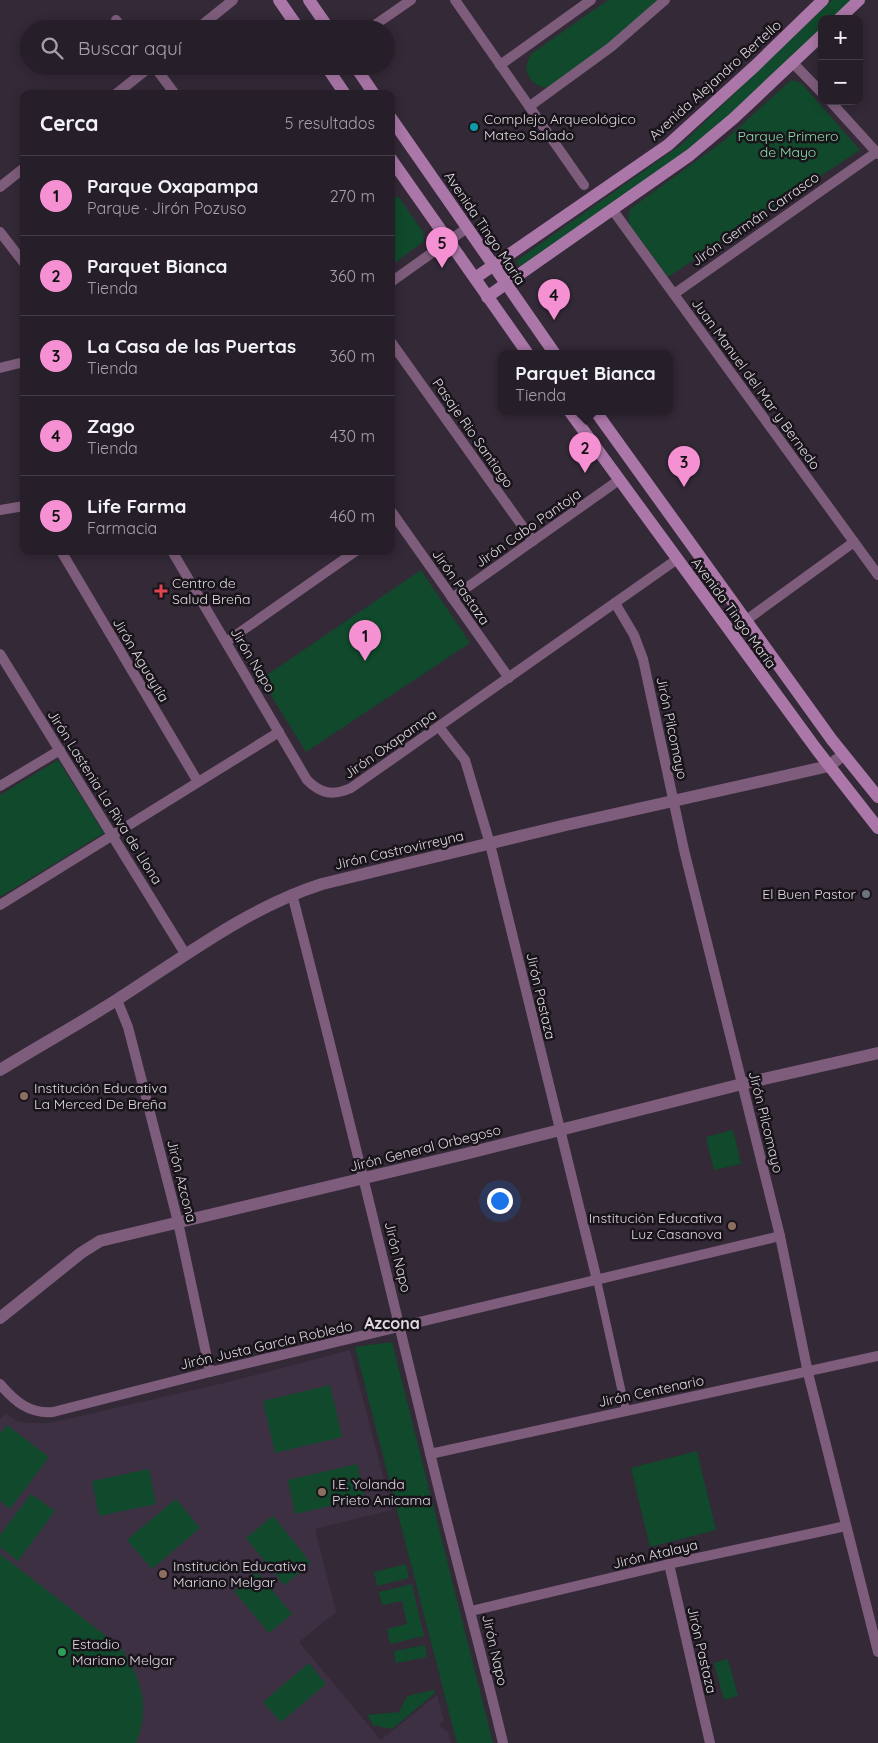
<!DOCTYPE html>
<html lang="es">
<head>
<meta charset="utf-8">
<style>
	:root { --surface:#261f29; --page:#2e2731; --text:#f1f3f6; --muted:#a4a2a8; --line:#423d46; --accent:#f591d2 }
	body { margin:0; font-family:Quicksand,sans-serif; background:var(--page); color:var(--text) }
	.controls { position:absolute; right:15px; top:15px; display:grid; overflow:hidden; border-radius:10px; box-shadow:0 2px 12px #0003 }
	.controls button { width:45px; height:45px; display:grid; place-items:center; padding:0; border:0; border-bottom:1px solid var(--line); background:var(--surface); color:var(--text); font:25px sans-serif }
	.you { position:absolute; left:499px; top:1200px; width:18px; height:18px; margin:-12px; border:4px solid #fff; border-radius:50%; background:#1a73e8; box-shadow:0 0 0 8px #1a73e833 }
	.badge { display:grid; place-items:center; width:32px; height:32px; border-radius:50%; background:var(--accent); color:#111; font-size:16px; font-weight:700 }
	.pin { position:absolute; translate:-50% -41px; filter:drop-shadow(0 1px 2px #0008) }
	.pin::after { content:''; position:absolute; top:26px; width:18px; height:15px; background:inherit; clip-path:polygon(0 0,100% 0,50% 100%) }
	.popup { position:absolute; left:498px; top:350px; width:175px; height:65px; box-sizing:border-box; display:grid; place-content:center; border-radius:10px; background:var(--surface); filter:drop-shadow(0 1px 4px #0005); font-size:16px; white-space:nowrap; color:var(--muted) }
	.popup b { font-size:19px; color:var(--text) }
	.popup::after { content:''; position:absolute; left:50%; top:100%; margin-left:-10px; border:10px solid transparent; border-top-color:var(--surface) }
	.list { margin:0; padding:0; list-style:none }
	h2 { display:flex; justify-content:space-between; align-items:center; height:65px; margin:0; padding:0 20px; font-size:21px }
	h2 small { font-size:16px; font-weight:400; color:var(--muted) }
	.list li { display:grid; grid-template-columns:32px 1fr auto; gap:15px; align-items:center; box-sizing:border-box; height:80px; padding:0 20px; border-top:1px solid var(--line) }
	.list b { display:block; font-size:19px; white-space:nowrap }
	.list p { margin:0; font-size:16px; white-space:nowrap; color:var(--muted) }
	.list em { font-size:16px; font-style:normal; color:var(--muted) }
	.icon { flex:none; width:28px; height:28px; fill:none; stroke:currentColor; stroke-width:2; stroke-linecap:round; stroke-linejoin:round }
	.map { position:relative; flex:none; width:878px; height:1743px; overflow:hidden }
	.search { position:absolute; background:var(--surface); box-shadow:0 2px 12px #0003; left:20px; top:20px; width:375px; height:55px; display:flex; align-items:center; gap:12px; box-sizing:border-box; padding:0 18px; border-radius:28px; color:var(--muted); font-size:19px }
	.panel { position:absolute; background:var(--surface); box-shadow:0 2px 12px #0003; left:20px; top:90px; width:375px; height:465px; border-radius:10px }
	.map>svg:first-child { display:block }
</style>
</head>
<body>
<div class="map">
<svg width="878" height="1743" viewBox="0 0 878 1743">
	<rect width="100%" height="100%" fill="#332937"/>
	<!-- built -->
	<path fill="#3d3043" d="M 350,1350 L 392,1510 L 315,1529 L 336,1612 L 299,1642 L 381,1740 L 437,1695 L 444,1721 L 439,1725 L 448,1732 L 451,1743 L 0,1743 L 0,1419 L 6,1414 L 17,1421 L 27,1423 L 50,1423 L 228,1382 Z"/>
	<!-- green -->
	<g fill="#10492b">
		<path d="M 608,0 L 658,0 L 627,29 L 548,88 C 535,87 527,79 526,66 L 531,54 Z"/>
		<path d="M 832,0 L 854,0 L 834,19 L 822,19 L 822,31 L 730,119 L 521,269 L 516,261 L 682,144 Z"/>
		<path d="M 790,81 L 797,81 L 803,85 L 860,150 L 668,277 L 630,225 L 628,218 L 630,209 L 725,140 Z"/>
		<path d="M 398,196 L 423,232 L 424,241 L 391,266 L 391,201 Z"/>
		<path d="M 421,570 L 470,643 L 306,752 L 261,679 Z"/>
		<path d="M 58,760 L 104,833 L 0,897 L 0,795 Z"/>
		<path d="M 733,1130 L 741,1164 L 714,1170 L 706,1137 Z"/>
		<path d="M 392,1342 L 493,1743 L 457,1743 L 355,1347 Z"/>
		<path d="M 330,1385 L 342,1437 L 275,1453 L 263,1401 Z"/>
		<path d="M 7,1425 L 49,1457 L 10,1509 L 0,1501 L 0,1434 Z"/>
		<path d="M 697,1451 L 716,1530 L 650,1547 L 631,1468 Z"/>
		<path d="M 357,1464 L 365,1498 L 295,1514 L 288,1480 Z"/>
		<path d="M 149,1469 L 156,1504 L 99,1516 L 92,1481 Z"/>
		<path d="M 31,1494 L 55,1511 L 18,1561 L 0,1547 L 0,1535 Z"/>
		<path d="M 176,1499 L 200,1528 L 152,1569 L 127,1540 Z"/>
		<path d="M 273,1516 L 311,1563 L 284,1585 L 246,1538 Z"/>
		<path d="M 0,1554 L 119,1646 C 141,1675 151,1708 136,1743 L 0,1743 Z"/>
		<path d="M 406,1564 L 409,1578 L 377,1586 L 374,1572 Z"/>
		<path d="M 257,1572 L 292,1614 L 269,1633 L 234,1591 Z"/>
		<path d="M 412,1584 L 424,1636 L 390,1644 L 387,1629 L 407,1624 L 402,1601 L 382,1605 L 379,1592 Z"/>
		<path d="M 425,1645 L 427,1657 L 396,1663 L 394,1651 Z"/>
		<path d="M 728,1659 L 738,1696 L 724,1700 L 714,1663 Z"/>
		<path d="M 309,1663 L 326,1684 L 281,1722 L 263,1702 Z"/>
		<path d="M 434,1690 L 435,1693 L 392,1729 L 373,1725 L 367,1715 L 399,1712 L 407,1696 Z"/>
	</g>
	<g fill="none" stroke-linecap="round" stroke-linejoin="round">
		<!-- pedestrian -->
		<path stroke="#7e5d7c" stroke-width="8" d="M 597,1280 L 626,1411"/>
		<!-- minor -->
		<g stroke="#7e5d7c" stroke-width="10">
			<path d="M 455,0 L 584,185"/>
			<path d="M 116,20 L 123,29"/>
			<path d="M 197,29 L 233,0"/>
			<path d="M 369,29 L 411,0"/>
			<path d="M 793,63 L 822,93"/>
			<path d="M 500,65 L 591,0"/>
			<path d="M 154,66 L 175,94"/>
			<path d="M 116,94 L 151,66"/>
			<path d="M 830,101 L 878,154"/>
			<path d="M 530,106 L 611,47 L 665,0"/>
			<path d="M 0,187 L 24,168"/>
			<path d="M 612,209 L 878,575"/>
			<path d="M 0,232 L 24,263"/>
			<path d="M 391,282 L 467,228"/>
			<path d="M 674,294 L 878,151"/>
			<path d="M 391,342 L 533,541"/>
			<path d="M 0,368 L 24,362"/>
			<path d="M 0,510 L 24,506"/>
			<path d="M 391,511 L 509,678"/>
			<path d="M 61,551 L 198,782"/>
			<path d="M 172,551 L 307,780 C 321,794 333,796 351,788 L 676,560"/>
			<path d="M 452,598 L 619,480"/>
			<path d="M 615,603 L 634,635 L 643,659 L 684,850 L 780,1236 L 808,1373 L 878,1652"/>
			<path d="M 745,621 L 854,542"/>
			<path d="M 226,642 L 356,551"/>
			<path d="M 0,654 L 186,955"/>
			<path d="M 439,727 L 465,760 L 490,844 L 597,1280"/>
			<path d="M 0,786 L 60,750"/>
			<path d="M 292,894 C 340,1080 385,1266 430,1453 C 453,1550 480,1646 503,1743"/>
			<path d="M 0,905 L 279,732"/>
			<path d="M 117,1000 L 128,1027 L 178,1222 L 210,1372"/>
			<path d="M 0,1384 C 15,1402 30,1414 53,1412 L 210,1372 L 780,1236"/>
			<path d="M 430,1454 L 878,1356"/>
			<path d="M 669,1564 L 710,1743"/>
			<path d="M 471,1611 L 669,1564 L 846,1526"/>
		</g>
		<!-- tertiary -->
		<g stroke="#7e5d7c" stroke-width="12">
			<path d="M 0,1070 C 39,1046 79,1024 118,999 C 184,957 247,908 322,884 L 566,825 L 829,766 L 843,755"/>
			<path d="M 0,1318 L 81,1253 L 100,1241 L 465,1154 L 742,1084 L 878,1053"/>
		</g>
		<!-- secondary -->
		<g stroke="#ab77a8" stroke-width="12">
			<path d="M 279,0 L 299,29"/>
			<path d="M 309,0 L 329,29"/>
			<path d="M 839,19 L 859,0"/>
			<path d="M 326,66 L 345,94"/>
			<path d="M 355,66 L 374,94"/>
			<path d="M 391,118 L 555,354"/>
			<path d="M 391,159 L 528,354"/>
			<path d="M 475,278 L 668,145 L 755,66 L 823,0"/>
			<path d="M 487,297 L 690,155 L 734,118 L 822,35"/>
			<path d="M 570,412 L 817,750 L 878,828"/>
			<path d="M 596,412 L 832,740 L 878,797"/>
		</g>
	</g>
	<!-- markers -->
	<circle fill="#0f9aa8" stroke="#18141a" stroke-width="2" cx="474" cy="127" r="5"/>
	<path fill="#e0444e" stroke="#18141a" stroke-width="2" d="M158.5 583.5h5v5h5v5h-5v5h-5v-5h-5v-5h5z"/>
	<circle fill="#6b7280" stroke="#18141a" stroke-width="2" cx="866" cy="894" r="5"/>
	<g fill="#8d6e63" stroke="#18141a" stroke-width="2">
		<circle cx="24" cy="1096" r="5"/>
		<circle cx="732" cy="1226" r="5"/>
		<circle cx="322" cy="1492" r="5"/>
		<circle cx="163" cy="1574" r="5"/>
	</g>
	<circle fill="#2e9e5b" stroke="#18141a" stroke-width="2" cx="62" cy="1652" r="5"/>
	<g text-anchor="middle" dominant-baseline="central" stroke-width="5" stroke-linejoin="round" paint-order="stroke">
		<!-- street labels -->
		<g font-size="14" fill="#dfd9e2" stroke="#18141a">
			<text transform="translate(715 80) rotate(-42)">Avenida Alejandro Bertello</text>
			<text transform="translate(755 219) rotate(-35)">Jirón Germán Carrasco</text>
			<text transform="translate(485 228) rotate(56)">Avenida Tingo María</text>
			<text transform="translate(756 384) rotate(54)">Juan Manuel del Mar y Bernedo</text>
			<text transform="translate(473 433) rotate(55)">Pasaje Rio Santiago</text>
			<text transform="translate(528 528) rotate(-35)">Jirón Cabo Pantoja</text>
			<text transform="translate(461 587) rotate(55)">Jirón Pastaza</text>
			<text transform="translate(734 613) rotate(54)">Avenida Tingo María</text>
			<text transform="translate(141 660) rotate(59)">Jirón Aguaytía</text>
			<text transform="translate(253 660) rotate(59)">Jirón Napo</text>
			<text transform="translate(672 728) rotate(78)">Jirón Pilcomayo</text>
			<text transform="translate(390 744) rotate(-35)">Jirón Oxapampa</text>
			<text transform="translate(105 797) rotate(58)">Jirón Lastenia La Riva de Llona</text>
			<text transform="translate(399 850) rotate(-13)">Jirón Castrovirreyna</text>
			<text transform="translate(541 996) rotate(77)">Jirón Pastaza</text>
			<text transform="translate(766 1122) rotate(76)">Jirón Pilcomayo</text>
			<text transform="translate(425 1148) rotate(-14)">Jirón General Orbegoso</text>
			<text transform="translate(182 1181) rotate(76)">Jirón Azcona</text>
			<text transform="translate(398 1257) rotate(76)">Jirón Napo</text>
			<text transform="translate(266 1345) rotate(-13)">Jirón Justa García Robledo</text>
			<text transform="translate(651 1391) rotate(-12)">Jirón Centenario</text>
			<text transform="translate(655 1554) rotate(-13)">Jirón Atalaya</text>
			<text transform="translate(495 1650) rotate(77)">Jirón Napo</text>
			<text transform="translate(702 1650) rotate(77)">Jirón Pastaza</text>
		</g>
		<!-- poi labels -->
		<g font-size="14" fill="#dfd9e2" stroke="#18141a" text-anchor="start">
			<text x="484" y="119">Complejo Arqueológico<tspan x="484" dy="16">Mateo Salado</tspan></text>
			<text x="172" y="583">Centro de<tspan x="172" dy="16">Salud Breña</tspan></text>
			<text x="856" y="894" text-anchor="end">El Buen Pastor</text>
			<text x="34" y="1088">Institución Educativa<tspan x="34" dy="16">La Merced De Breña</tspan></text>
			<text x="722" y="1218" text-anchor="end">Institución Educativa<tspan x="722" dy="16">Luz Casanova</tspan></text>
			<text x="332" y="1484">I.E. Yolanda<tspan x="332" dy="16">Prieto Anicama</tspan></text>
			<text x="173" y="1566">Institución Educativa<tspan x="173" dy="16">Mariano Melgar</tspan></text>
			<text x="72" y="1644">Estadio<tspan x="72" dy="16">Mariano Melgar</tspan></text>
		</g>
		<!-- park labels -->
		<g font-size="14" fill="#89dba7" stroke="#18141a">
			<text x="788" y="136">Parque Primero<tspan x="788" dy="16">de Mayo</tspan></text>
		</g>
		<!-- quarter labels -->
		<g font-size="16" font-weight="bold" fill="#dfd9e2" stroke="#18141a">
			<text x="392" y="1323">Azcona</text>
		</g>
	</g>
</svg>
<div class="controls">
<button>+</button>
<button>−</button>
</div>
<div class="you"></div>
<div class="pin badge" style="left:365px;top:661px">1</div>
<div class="pin badge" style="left:585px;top:473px">2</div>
<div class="popup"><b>Parquet Bianca</b>Tienda</div>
<div class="pin badge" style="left:684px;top:487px">3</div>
<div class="pin badge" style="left:554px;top:320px">4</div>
<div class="pin badge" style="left:442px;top:268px">5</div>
<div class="search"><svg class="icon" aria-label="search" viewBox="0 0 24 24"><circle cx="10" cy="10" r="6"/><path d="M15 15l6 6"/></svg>Buscar aquí</div>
<section class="panel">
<h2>Cerca<small>5 resultados</small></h2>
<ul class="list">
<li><span class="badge">1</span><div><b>Parque Oxapampa</b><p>Parque · Jirón Pozuso</p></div><em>270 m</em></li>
<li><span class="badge">2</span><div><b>Parquet Bianca</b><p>Tienda</p></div><em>360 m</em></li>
<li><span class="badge">3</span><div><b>La Casa de las Puertas</b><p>Tienda</p></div><em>360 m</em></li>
<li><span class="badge">4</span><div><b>Zago</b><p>Tienda</p></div><em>430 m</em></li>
<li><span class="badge">5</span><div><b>Life Farma</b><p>Farmacia</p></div><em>460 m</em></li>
</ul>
</section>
</div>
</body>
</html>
